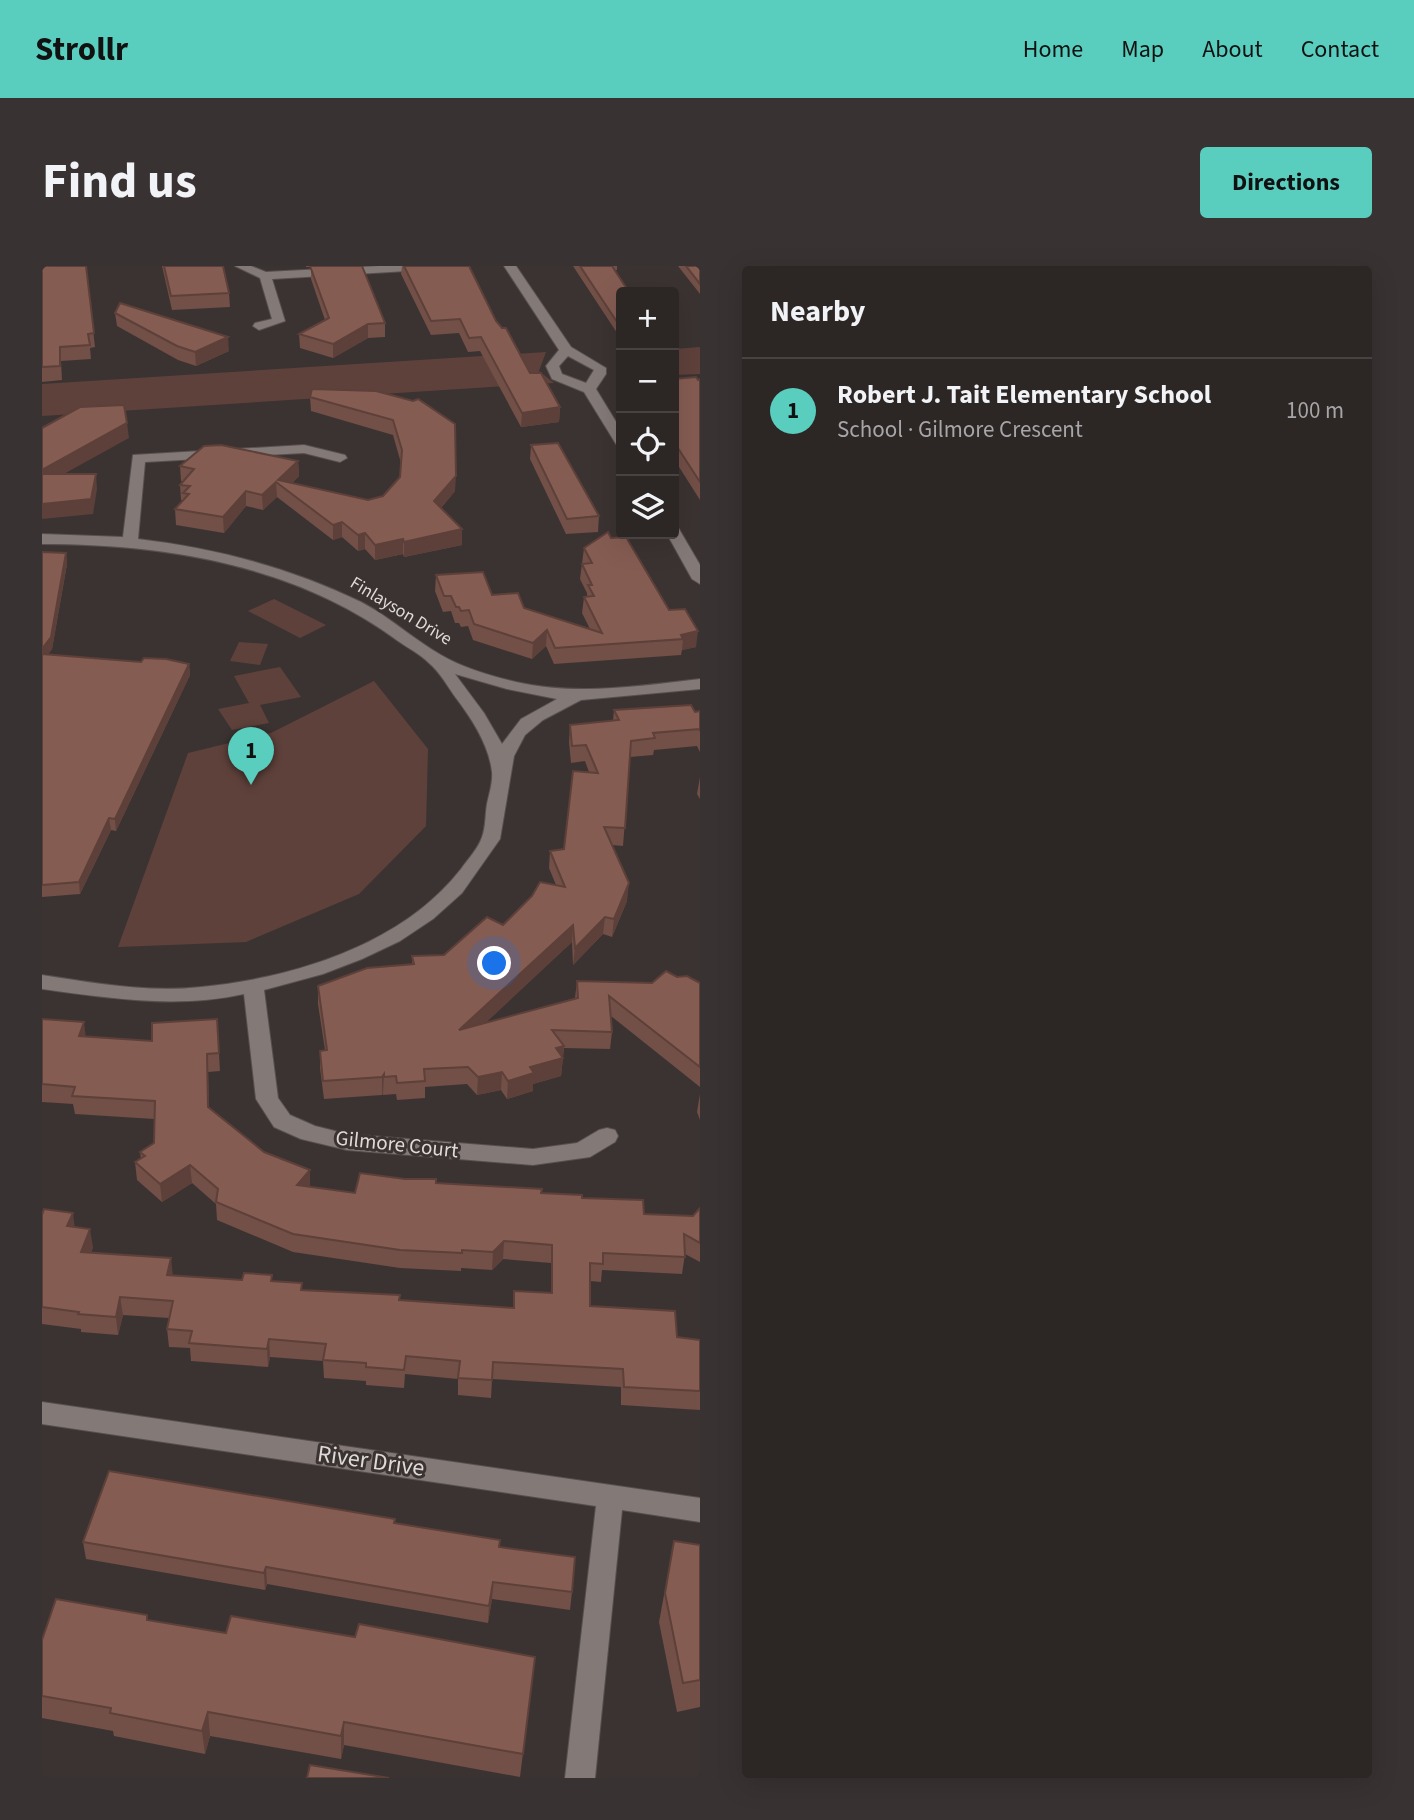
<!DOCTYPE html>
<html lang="en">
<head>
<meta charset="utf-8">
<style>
	:root { --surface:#2c2625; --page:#383232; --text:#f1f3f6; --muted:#a6a5a7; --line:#484342; --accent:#59cebe }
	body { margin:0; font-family:"Source Sans 3",sans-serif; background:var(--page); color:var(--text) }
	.controls { position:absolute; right:21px; top:21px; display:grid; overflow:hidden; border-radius:7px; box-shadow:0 7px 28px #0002 }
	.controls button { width:63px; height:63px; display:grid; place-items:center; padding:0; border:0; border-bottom:2px solid var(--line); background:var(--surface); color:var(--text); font:35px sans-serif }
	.you { position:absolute; left:453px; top:698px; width:24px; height:24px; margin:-18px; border:5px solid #fff; border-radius:50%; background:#1a73e8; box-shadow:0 0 0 10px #1a73e833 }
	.badge { display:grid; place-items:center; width:46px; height:46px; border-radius:50%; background:var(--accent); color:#111; font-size:23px; font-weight:700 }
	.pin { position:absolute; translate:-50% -58px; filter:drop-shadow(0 2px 4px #0008) }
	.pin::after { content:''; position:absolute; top:37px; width:24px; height:21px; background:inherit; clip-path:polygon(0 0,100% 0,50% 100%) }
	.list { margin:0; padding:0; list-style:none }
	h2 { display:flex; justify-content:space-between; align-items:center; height:91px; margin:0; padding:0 28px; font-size:30px }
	h2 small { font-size:23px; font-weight:400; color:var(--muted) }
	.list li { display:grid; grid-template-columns:46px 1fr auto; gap:21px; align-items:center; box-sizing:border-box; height:105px; padding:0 28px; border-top:2px solid var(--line) }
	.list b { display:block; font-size:26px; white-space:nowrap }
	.list p { margin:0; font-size:23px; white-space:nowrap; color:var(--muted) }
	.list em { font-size:23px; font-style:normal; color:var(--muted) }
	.icon { flex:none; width:38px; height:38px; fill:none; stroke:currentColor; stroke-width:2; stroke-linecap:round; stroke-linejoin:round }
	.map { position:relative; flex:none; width:658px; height:1512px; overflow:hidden; border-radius:7px }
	header { display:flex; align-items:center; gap:42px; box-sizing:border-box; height:98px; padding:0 35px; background:var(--accent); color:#111 }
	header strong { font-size:33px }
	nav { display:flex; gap:38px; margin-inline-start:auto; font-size:24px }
	.intro { display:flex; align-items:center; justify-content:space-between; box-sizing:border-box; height:168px; padding:0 42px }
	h1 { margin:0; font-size:49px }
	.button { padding:18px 32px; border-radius:7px; background:var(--accent); color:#111; font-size:24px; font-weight:700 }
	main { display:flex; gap:42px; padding:0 42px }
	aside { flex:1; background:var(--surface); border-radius:7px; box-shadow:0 7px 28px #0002 }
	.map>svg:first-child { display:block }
</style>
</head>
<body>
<header>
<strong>Strollr</strong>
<nav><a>Home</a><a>Map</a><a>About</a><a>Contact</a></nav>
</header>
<div class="intro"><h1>Find us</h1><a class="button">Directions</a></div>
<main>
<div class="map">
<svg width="658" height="1512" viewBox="0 0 658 1512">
	<rect width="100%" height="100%" fill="#3b3331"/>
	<!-- green -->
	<g fill="#5f413b">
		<path d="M 658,81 L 658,108 L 632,109 L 632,83 Z"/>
		<path d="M 504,86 L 497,105 L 512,117 L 0,150 L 0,118 Z"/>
		<path d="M 232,333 L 284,359 L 258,372 L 206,345 Z"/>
		<path d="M 197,376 L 226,378 L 218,399 L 188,395 Z"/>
		<path d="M 238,401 L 259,431 L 218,439 L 227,457 L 190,464 L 176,443 L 207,437 L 192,410 Z"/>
		<path d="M 332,415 L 386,483 L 384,560 L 317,628 L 204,676 L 76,681 L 146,487 L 229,467 Z"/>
	</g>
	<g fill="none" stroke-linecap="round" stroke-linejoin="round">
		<defs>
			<g id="minor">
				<path d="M 193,0 L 209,0 L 224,6 L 337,0 L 405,0 L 399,3 L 230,13 L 243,55 L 217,64 L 211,60 L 213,57 L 230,53 L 218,12 Z"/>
				<path d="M 462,0 L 474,0 L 529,81 L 564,102 L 564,108 L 554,123 L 579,164 L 579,179 L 574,178 L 542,126 L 510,113 L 504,100 L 517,84 ZM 526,90 L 552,104 L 544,117 L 520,108 L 517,100 Z"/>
				<path d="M 262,179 L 303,189 L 305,192 L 298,196 L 262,187 L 103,196 L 96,273 C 173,282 249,302 319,336 C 348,351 371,373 399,389 C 421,402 449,410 474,416 C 536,430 596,420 658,413 L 658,423 L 539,434 L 501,454 L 483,469 L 472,490 L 458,573 L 420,627 L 391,653 L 358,675 L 320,693 L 281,708 L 222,724 L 236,832 L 248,849 L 273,860 L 305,868 L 491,883 L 535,877 L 557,864 L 565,862 L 573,864 L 576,870 L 573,876 L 548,891 L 491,899 L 305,884 L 259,873 L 232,861 L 214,833 L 202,728 C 134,743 67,732 0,723 L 0,709 C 52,717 106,727 159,721 C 251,712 360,679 419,603 C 426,593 436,583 440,571 C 444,560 443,549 445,538 C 447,528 451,517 450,506 C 447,479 430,453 414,432 C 406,421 398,406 387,397 C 378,388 366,382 356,375 C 254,299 124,278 0,278 L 0,268 L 81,271 L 91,189 ZM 413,408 L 465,423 L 515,433 L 479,453 L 460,478 L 442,447 Z"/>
				<path d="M 632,262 L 637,263 L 658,299 L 658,318 L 650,313 L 625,268 L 632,268 Z"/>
				<path d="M 0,1136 L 658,1232 L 658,1256 L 580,1244 L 553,1512 L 523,1512 L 554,1240 L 0,1158 Z"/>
			</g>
		</defs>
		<!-- minor casing -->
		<use href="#minor" stroke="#57504f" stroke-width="2"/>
		<!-- minor -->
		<use href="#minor" fill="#837a78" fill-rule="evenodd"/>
	</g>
	<!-- wall -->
	<g fill="#724f47">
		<path d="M 0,0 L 44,0 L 53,81 L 48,82 L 49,93 L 19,95 L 20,114 L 0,116 Z"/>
		<path d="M 120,0 L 181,0 L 187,27 L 188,41 L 130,44 Z"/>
		<path d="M 264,0 L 320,0 L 343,57 L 343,71 L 326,72 L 291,92 L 258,82 L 257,68 L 283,54 L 269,13 L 269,1 L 264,1 Z"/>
		<path d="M 360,0 L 362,0 L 454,55 L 488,107 L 518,141 L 517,156 L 479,161 L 438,85 L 426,86 L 417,67 L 389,69 L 359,8 Z"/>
		<path d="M 531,0 L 575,0 L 575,4 L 573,4 L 579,26 L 579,73 Z"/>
		<path d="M 636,0 L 658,0 L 658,28 Z"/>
		<path d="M 73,47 L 187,85 L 154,100 L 136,94 L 75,60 Z"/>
		<path d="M 632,113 L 658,113 L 658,234 L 632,193 Z"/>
		<path d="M 334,125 L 413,225 L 399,242 L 420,279 L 362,291 L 361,288 L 333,294 L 323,283 L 316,285 L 300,271 L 291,274 L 235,231 L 221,244 L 204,240 L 182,267 L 134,259 L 133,243 L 141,234 L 139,234 L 138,219 L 141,215 L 139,215 L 138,200 L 256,195 L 257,210 L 250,217 L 326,234 L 341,230 L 358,211 L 359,197 L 351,169 L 269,145 L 268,131 Z"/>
		<path d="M 489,179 L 557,250 L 556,266 L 524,268 L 488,193 Z"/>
		<path d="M 569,272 L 627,344 L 654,381 L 640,384 L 639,389 L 512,398 L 504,380 L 490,393 L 431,374 L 426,360 L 419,361 L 417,357 L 413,357 L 409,345 L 401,346 L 393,325 L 394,309 L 450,329 L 482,342 L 548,363 L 540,347 L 542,331 L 545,331 L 545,327 L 538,313 L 542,282 Z"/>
		<path d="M 0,286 L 24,287 L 25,298 L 10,383 L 6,388 L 99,396 L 147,398 L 148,409 L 74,565 L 69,564 L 38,628 L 0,631 Z"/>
		<path d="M 572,444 L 658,445 L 658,486 L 655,480 L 612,484 L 611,489 L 588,491 L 581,580 L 570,579 L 585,635 L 570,671 L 561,668 L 531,699 L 530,676 L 443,757 L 533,732 L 535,715 L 610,717 L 635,711 L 658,717 L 658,821 L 569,750 L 570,766 L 568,783 L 522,782 L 519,810 L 491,818 L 491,825 L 465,833 L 459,824 L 435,829 L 425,818 L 383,821 L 383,832 L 355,834 L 354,828 L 341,829 L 341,827 L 340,829 L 282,833 L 278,802 L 278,785 L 283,784 L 276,738 L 276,720 L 370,698 L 370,690 L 402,689 L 461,659 L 514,619 L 507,602 L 508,585 L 522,583 L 547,506 L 543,495 L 529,497 L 527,476 L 528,459 L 571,455 Z"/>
		<path d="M 658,511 L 658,533 L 655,528 Z"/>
		<path d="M 0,753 L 44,771 L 110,775 L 175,753 L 178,805 L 166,806 L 167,841 L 222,886 L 268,921 L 313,927 L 394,917 L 540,932 L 602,948 L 651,950 L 658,942 L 658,996 L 643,988 L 640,1008 L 560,1004 L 559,1016 L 548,1015 L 548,1040 L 635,1071 L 658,1074 L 658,1144 L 579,1139 L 579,1121 L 450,1113 L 449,1132 L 416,1129 L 416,1113 L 363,1108 L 362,1122 L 324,1119 L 324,1115 L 282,1112 L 281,1095 L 228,1091 L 226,1101 L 149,1095 L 148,1082 L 127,1081 L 125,1063 L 127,1052 L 81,1049 L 76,1069 L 39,1066 L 39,1063 L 0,1058 L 0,949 L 33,961 L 51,981 L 49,987 L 130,1010 L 260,1017 L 260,1024 L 357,1034 L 471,1042 L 472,1025 L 509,1027 L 509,997 L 461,993 L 450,1004 L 419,1002 L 419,1005 L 358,1002 L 251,986 L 175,954 L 174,938 L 150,917 L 120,936 L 95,914 L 93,896 L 99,893 L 98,886 L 112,877 L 112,853 L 33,848 L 31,838 L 0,836 Z"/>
		<path d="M 658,828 L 658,854 L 655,846 Z"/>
		<path d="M 353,1253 L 353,1257 L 458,1281 L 530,1326 L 528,1344 L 450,1333 L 446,1357 L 225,1318 L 223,1324 L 44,1293 L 41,1276 Z"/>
		<path d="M 632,1275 L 658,1279 L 658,1441 L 635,1446 L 617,1356 Z"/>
		<path d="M 105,1349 L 106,1354 L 184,1367 L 313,1371 L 493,1391 L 478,1511 L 302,1479 L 299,1493 L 168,1470 L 163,1488 L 72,1470 L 71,1465 L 0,1452 L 0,1374 Z"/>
	</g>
	<!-- shaded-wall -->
	<g fill="#5d4039">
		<path d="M 326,58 L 326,72 L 291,92 L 291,78 Z"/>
		<path d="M 186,71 L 187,85 L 154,100 L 153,86 Z"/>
		<path d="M 518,141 L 517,156 L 479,161 L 480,147 Z"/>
		<path d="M 85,157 L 87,172 L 0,220 L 0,204 Z"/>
		<path d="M 256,195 L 257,210 L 243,223 L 236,214 Z"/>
		<path d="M 54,208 L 55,223 L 51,248 L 0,253 L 0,238 Z"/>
		<path d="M 414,210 L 413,225 L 392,250 L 392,235 Z"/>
		<path d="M 234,216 L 235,231 L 221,244 L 220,229 Z"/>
		<path d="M 204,225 L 204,240 L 182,267 L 181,251 Z"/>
		<path d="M 300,256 L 300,271 L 291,274 L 291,259 Z"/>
		<path d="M 420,263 L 420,279 L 362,291 L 362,276 Z"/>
		<path d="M 323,267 L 323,283 L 316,285 L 316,269 Z"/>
		<path d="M 361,273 L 361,288 L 333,294 L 333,279 Z"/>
		<path d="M 24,287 L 25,298 L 10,383 L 0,397 L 0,383 Z"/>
		<path d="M 505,364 L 504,380 L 490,393 L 491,377 Z"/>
		<path d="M 656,365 L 654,381 L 640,384 L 641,373 L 639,369 Z"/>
		<path d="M 147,398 L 148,409 L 74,565 L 73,553 Z"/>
		<path d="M 67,552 L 69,564 L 38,628 L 37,616 Z"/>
		<path d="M 587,617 L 585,635 L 570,671 L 572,653 Z"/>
		<path d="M 563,651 L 561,668 L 531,699 L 533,682 Z"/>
		<path d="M 531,659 L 530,676 L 417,782 L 417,764 Z"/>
		<path d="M 42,756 L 44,773 L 37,770 Z"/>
		<path d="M 522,780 L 519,810 L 491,818 L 491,825 L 465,833 L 466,815 L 488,801 L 514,782 Z"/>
		<path d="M 460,806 L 459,824 L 435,829 L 436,811 Z"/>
		<path d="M 342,808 L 341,827 L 340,829 L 340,811 Z"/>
		<path d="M 148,899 L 150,917 L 120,936 L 118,918 Z"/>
		<path d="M 268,904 L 268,922 L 255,919 Z"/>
		<path d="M 31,947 L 33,964 L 25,960 Z"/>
		<path d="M 48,963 L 51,981 L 42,1004 L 39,986 Z"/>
		<path d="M 462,975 L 461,993 L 450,1004 L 451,986 Z"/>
		<path d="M 129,992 L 131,1010 L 125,1009 Z"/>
		<path d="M 78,1031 L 81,1049 L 76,1069 L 74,1051 Z"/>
		<path d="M 227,1073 L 228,1091 L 226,1101 L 225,1083 Z"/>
		<path d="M 224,1301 L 225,1318 L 223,1324 L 222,1307 Z"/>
		<path d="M 451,1316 L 450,1333 L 446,1357 L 447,1340 Z"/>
		<path d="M 166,1446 L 168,1470 L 163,1488 L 160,1465 Z"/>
		<path d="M 302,1456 L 302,1479 L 299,1493 L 299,1470 Z"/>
	</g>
	<!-- building -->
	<g fill="#855c52" stroke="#5d4039" stroke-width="2">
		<path d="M 0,0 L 44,0 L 52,67 L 46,68 L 48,79 L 18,81 L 18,100 L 0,101 Z"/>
		<path d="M 122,0 L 181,0 L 187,27 L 129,30 Z"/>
		<path d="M 268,0 L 320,0 L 343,57 L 326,58 L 291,78 L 257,68 L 287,52 Z"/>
		<path d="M 362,0 L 427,0 L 454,55 L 460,62 L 464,62 L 488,107 L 499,107 L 518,141 L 480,147 L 439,71 L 427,72 L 418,53 L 389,55 Z"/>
		<path d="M 538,0 L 570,0 L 587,26 L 579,26 L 579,62 Z"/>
		<path d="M 644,0 L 658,0 L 658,18 Z"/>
		<path d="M 78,37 L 186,71 L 153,86 L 135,80 L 73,47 Z"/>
		<path d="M 654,111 L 656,114 L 658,113 L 658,216 L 632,176 L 632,113 Z"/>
		<path d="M 270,123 L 334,125 L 371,135 L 376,133 L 413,158 L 414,210 L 392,235 L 420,263 L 362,276 L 361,273 L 333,279 L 323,267 L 316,269 L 300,256 L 291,259 L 234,216 L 220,229 L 204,225 L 181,251 L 133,243 L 147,228 L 141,227 L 148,220 L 138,219 L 152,203 L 138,200 L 162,180 L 179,179 L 256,195 L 236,214 L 326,234 L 341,230 L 358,211 L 360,184 L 351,154 L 268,131 Z"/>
		<path d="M 82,139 L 85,157 L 0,204 L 0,162 L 38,141 Z"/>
		<path d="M 516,177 L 557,250 L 525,253 L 489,179 Z"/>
		<path d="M 0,208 L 54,208 L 49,233 L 0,238 Z"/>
		<path d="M 566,266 L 569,272 L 584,271 L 627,344 L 643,343 L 656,365 L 639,369 L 641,373 L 513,382 L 505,364 L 491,377 L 432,358 L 427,344 L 419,345 L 417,341 L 414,341 L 409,330 L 402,330 L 394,309 L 441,306 L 450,329 L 476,327 L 482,342 L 560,367 L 542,331 L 552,330 L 546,319 L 550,319 L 540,298 L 550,297 L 542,282 Z"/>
		<path d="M 0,286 L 24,287 L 9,371 L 0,383 Z"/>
		<path d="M 0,388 L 99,396 L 102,392 L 124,393 L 147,398 L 73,553 L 67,552 L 37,616 L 0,619 Z"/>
		<path d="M 649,439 L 653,446 L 658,445 L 658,465 L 657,463 L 611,467 L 613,472 L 589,475 L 583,562 L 562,561 L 587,617 L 572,653 L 563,651 L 533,682 L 531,659 L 417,764 L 536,732 L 535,715 L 610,717 L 624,705 L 635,711 L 645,710 L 658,717 L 658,801 L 567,730 L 570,766 L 510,764 L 522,780 L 514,782 L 521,792 L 488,801 L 492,807 L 466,815 L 460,806 L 436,811 L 426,801 L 382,803 L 383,815 L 355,817 L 354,810 L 342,811 L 342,808 L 340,811 L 281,815 L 278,785 L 285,784 L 276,720 L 325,702 L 372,698 L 370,690 L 402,689 L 445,651 L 461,659 L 490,630 L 498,616 L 523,621 L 508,585 L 522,583 L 531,505 L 556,507 L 544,479 L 530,480 L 528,459 L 577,454 L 572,444 Z"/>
		<path d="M 0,753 L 42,756 L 37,770 L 110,775 L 110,757 L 175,753 L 177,787 L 165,788 L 166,841 L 222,886 L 268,904 L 255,919 L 313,927 L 318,907 L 363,913 L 394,913 L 394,917 L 500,923 L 499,927 L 540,929 L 540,932 L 601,934 L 602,948 L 651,950 L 658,942 L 658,977 L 642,968 L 643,991 L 561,987 L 561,998 L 548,997 L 548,1040 L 633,1045 L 635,1071 L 658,1074 L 658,1125 L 582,1121 L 581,1103 L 451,1096 L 450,1114 L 416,1112 L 418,1095 L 364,1090 L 362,1104 L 324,1101 L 324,1097 L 281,1094 L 284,1078 L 227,1073 L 225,1083 L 147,1077 L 150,1065 L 125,1063 L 131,1035 L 78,1031 L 74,1051 L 36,1048 L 37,1046 L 0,1041 L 0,949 L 2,943 L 31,947 L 25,960 L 48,963 L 39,986 L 129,992 L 125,1009 L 200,1014 L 202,1007 L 230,1009 L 229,1015 L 260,1017 L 259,1024 L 358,1029 L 357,1034 L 472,1042 L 472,1025 L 510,1027 L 510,979 L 462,975 L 451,986 L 420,984 L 420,987 L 358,984 L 251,968 L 174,936 L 176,923 L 148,899 L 118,918 L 93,896 L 103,890 L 98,886 L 112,877 L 113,835 L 30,830 L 33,821 L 0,818 Z"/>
		<path d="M 67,1205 L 353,1253 L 352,1257 L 458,1274 L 457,1281 L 533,1291 L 530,1326 L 451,1316 L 447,1340 L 224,1301 L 222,1307 L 41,1276 Z"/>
		<path d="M 632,1275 L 658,1279 L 658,1414 L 641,1417 L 623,1327 Z"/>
		<path d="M 14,1333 L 105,1349 L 105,1354 L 184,1367 L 189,1350 L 313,1371 L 317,1358 L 493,1391 L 481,1488 L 302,1456 L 299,1470 L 166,1446 L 160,1465 L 68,1447 L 69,1442 L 0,1430 L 0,1374 Z"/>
		<path d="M 268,1499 L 347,1512 L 265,1512 Z"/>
	</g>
	<g text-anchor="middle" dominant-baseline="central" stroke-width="6" stroke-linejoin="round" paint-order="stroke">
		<!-- far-street labels -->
		<g font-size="18" fill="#dfdad9" stroke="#3b3331">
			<text transform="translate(359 345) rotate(31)">Finlayson Drive</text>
		</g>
		<!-- street labels -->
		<g font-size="21" fill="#dfdad9" stroke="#3b3331">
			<text transform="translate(355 878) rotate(6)">Gilmore Court</text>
		</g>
		<!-- near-street labels -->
		<g font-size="24" fill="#dfdad9" stroke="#3b3331">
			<text transform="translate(329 1195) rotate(8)">River Drive</text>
		</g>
	</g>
</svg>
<div class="controls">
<button>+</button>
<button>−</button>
<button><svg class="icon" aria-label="locate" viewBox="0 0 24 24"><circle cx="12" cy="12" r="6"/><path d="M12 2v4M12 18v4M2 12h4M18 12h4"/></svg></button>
<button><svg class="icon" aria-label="layers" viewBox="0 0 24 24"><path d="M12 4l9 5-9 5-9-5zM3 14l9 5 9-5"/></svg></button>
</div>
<div class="you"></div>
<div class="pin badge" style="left:209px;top:519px">1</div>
</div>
<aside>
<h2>Nearby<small></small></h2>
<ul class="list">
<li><span class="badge">1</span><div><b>Robert J. Tait Elementary School</b><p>School · Gilmore Crescent</p></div><em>100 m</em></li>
</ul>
</aside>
</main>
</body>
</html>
